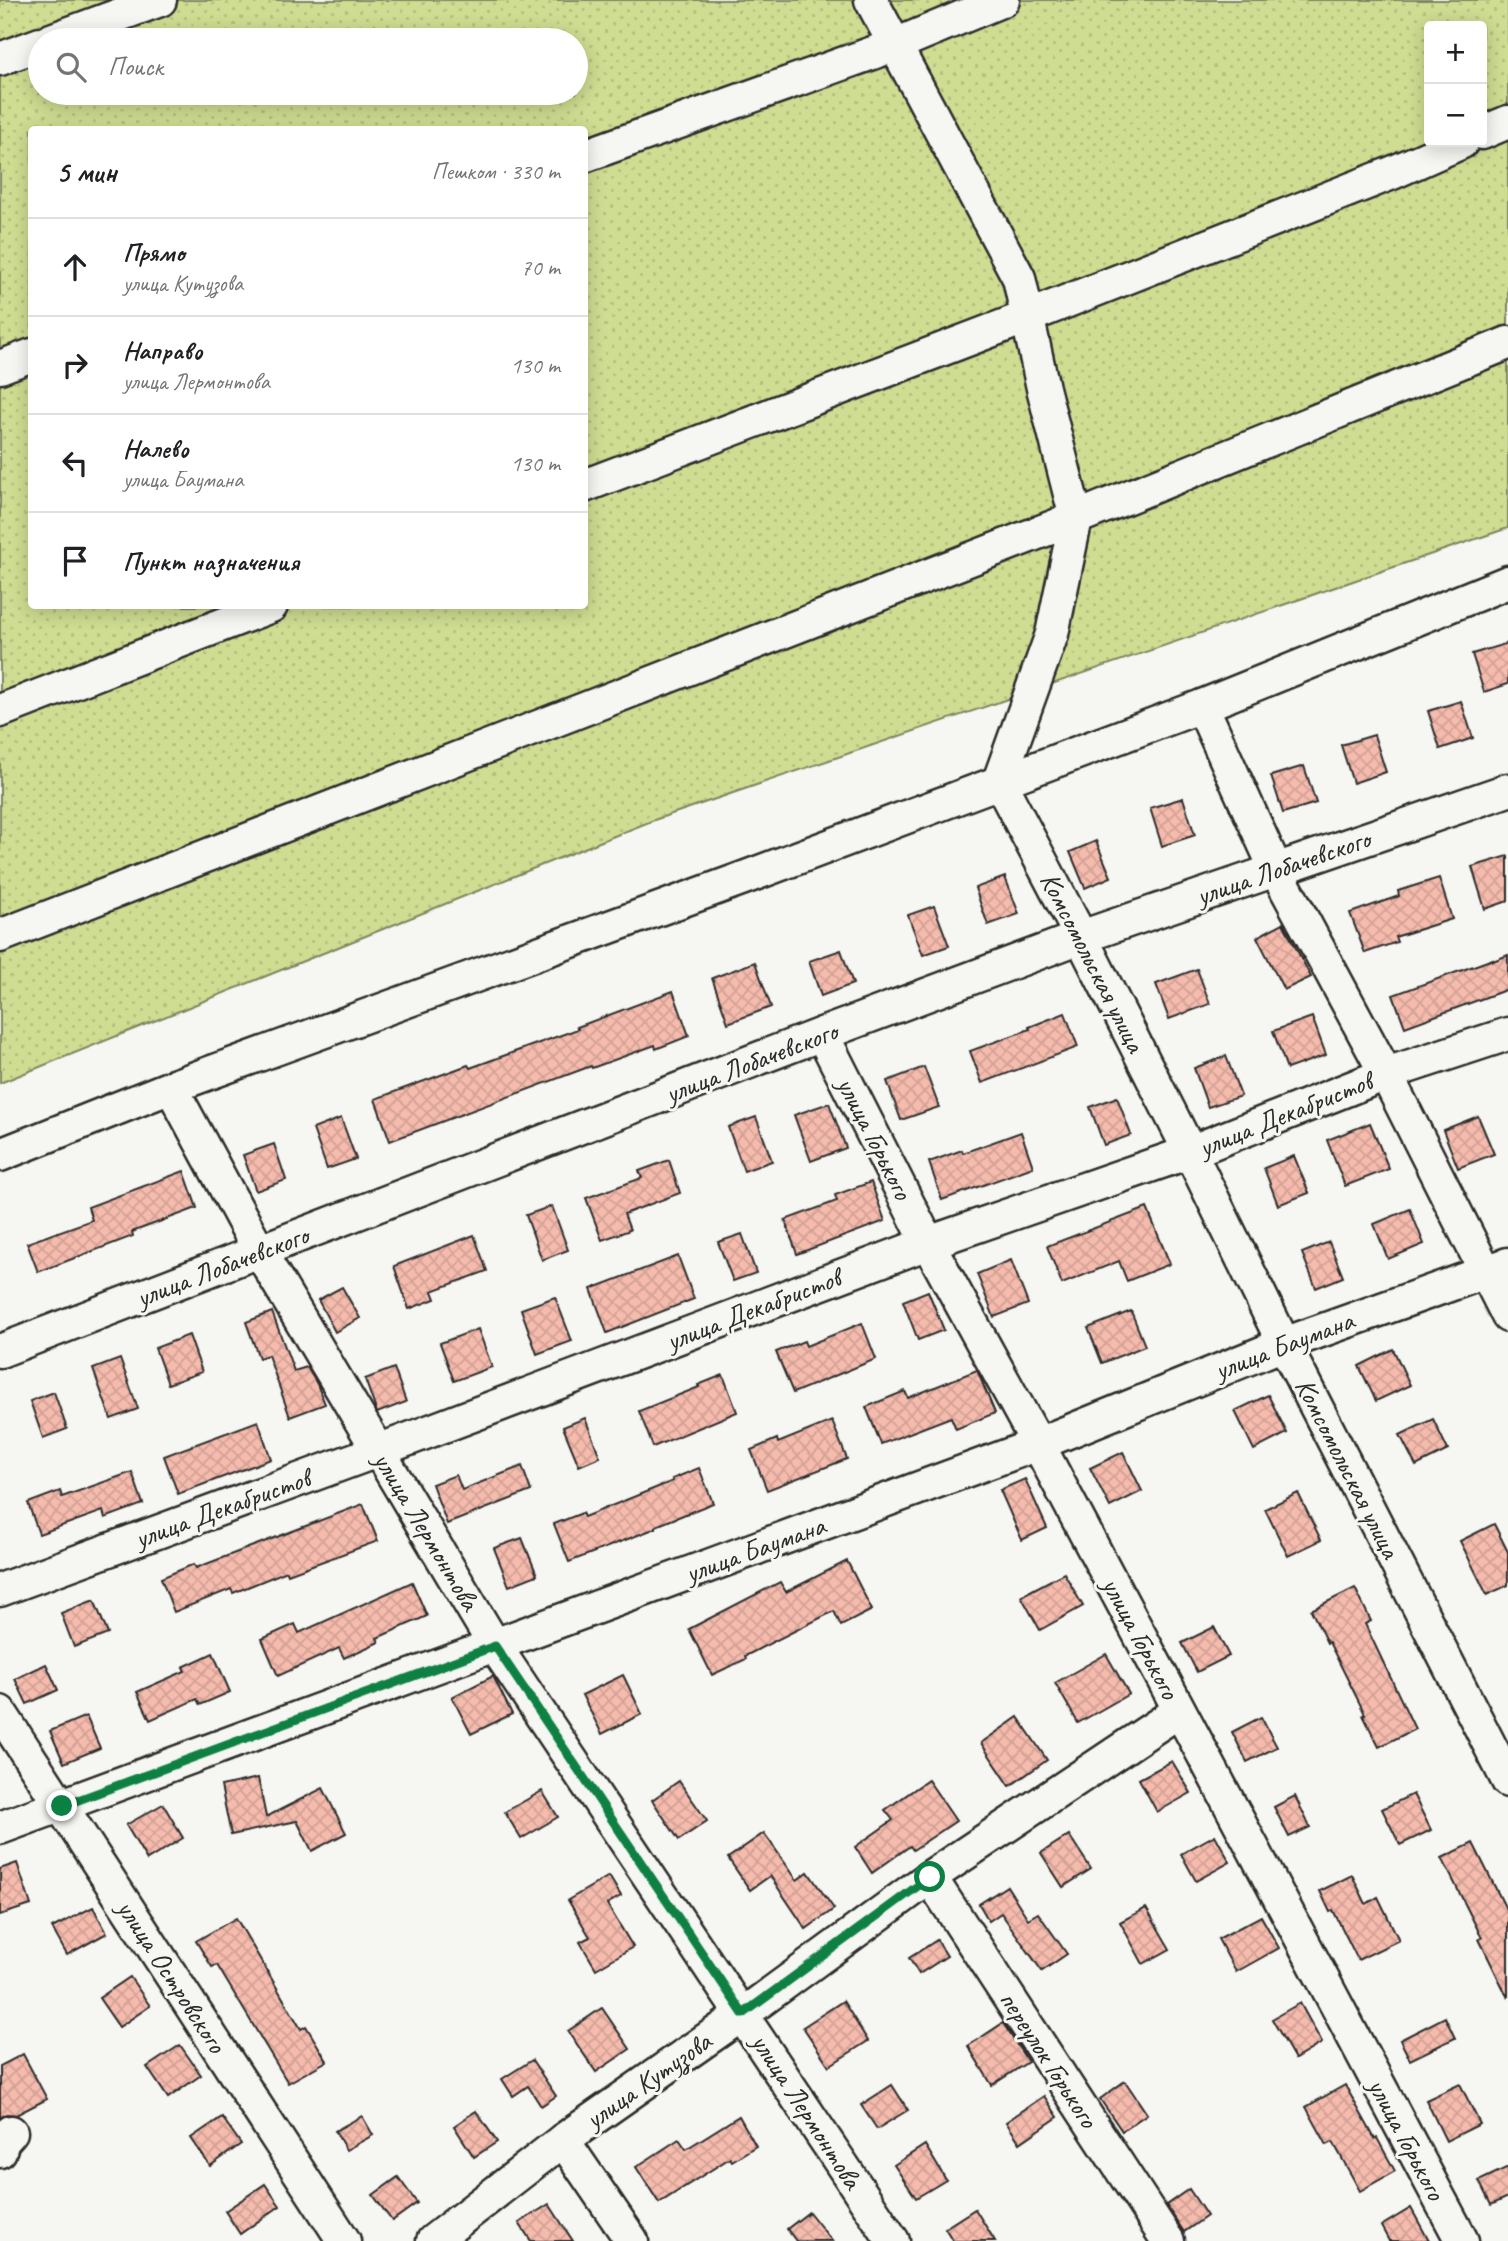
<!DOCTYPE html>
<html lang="ru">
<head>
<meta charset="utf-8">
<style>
	:root { --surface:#fff; --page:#f2f2f2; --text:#202124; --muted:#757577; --line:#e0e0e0 }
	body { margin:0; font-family:Caveat,sans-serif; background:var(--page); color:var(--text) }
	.controls { position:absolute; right:21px; top:21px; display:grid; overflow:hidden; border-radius:7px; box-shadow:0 4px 18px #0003 }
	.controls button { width:63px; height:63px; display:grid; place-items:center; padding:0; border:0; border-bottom:2px solid var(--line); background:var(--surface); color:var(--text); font:35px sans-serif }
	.stop { position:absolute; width:21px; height:21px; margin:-16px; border:5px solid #0b8043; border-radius:50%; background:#fff }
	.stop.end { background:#0b8043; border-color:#fff; box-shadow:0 2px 7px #0008 }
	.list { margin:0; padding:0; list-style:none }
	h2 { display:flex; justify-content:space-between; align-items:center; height:91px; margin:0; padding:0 28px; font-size:30px }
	h2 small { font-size:23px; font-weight:400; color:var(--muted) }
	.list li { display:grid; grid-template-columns:46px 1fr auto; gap:21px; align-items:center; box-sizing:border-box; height:98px; padding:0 28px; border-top:2px solid var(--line) }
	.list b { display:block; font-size:26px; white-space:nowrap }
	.list p { margin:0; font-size:23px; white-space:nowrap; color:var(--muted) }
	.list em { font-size:23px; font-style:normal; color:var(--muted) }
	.icon { flex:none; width:38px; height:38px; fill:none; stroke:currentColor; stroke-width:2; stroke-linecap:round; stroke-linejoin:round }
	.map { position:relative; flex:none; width:1508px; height:2241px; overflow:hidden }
	.search { position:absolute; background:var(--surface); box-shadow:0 4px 18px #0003; left:28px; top:28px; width:560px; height:77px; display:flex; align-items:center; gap:18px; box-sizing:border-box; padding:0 24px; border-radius:38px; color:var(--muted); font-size:26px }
	.panel { position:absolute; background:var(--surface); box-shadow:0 4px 18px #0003; left:28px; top:126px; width:560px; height:483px; border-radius:7px }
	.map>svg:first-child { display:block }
</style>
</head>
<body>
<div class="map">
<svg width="1508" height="2241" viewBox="0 0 1508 2241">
	<defs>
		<pattern id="grass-dots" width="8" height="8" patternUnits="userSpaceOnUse" patternTransform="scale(1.75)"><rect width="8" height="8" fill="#cedd91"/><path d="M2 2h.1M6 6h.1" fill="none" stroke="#b1be7d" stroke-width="1.8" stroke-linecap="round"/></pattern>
		<pattern id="building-cross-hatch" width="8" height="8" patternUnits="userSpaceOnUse" patternTransform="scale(1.75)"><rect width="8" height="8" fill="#f5bbad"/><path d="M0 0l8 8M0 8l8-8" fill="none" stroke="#d2a195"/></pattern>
	</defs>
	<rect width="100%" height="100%" fill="#f6f6f2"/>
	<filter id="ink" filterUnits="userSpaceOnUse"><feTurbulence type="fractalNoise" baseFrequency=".0143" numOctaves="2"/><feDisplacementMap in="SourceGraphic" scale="14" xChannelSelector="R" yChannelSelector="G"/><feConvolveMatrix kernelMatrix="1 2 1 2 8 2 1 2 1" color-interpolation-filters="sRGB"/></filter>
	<g filter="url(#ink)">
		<!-- grass -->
		<path fill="url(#grass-dots)" stroke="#7c845e" stroke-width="2" fill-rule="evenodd" d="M 0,0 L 1508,0 L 1508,528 L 654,820 L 0,1083 ZM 1429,26 L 1482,26 L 1482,142 L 1429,142 ZM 40,40 L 576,40 L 576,93 L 40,93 ZM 32,130 L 584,130 L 584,606 L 32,606 Z"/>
		<!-- building -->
		<g fill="url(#building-cross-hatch)" stroke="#2b2b2b" stroke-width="2">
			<path d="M 1508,643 L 1508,684 L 1484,692 L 1472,654 Z"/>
			<path d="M 1461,701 L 1473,738 L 1440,749 L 1428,711 Z"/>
			<path d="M 1374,735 L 1386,772 L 1353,783 L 1341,745 Z"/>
			<path d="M 1304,766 L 1316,803 L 1283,813 L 1271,776 Z"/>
			<path d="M 1183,798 L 1195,835 L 1162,846 L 1150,808 Z"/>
			<path d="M 1096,841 L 1111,877 L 1085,888 L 1070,852 Z"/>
			<path d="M 1508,856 L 1508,901 L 1485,909 L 1472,867 Z"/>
			<path d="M 1005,877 L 1019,914 L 988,925 L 975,888 Z"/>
			<path d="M 1439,878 L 1452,919 L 1395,937 L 1397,942 L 1365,953 L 1350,913 L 1399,896 L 1398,891 Z"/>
			<path d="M 934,906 L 949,946 L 923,955 L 908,915 Z"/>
			<path d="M 1283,923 L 1311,977 L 1284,990 L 1257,937 Z"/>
			<path d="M 841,950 L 853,984 L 821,996 L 809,961 Z"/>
			<path d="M 1508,955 L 1508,989 L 1405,1027 L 1393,995 L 1493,959 L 1493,961 Z"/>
			<path d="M 755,962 L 771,1007 L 728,1023 L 712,978 Z"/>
			<path d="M 1197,969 L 1210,1004 L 1169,1019 L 1156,984 Z"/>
			<path d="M 673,991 L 689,1036 L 656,1049 L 655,1045 L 592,1068 L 591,1066 L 390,1141 L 375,1099 L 468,1065 L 470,1068 L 578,1029 L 577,1027 Z"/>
			<path d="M 1065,1013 L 1078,1047 L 982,1083 L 970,1051 L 1030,1029 L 1029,1027 Z"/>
			<path d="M 1312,1017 L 1326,1055 L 1287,1069 L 1273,1031 Z"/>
			<path d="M 1226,1056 L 1241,1096 L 1208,1107 L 1194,1068 Z"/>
			<path d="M 924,1067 L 939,1107 L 901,1120 L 887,1081 Z"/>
			<path d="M 1117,1097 L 1131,1135 L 1104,1145 L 1090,1107 Z"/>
			<path d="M 829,1103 L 846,1148 L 811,1161 L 794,1115 Z"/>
			<path d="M 1478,1116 L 1494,1154 L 1458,1168 L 1443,1130 Z"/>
			<path d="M 756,1117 L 772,1161 L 744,1171 L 728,1127 Z"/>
			<path d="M 341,1118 L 356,1159 L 327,1169 L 313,1129 Z"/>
			<path d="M 1370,1123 L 1389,1169 L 1345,1186 L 1327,1140 Z"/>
			<path d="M 1021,1132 L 1033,1167 L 942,1200 L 929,1162 L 962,1150 L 963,1153 Z"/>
			<path d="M 274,1144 L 286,1180 L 256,1191 L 243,1155 Z"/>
			<path d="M 1294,1156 L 1309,1193 L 1278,1205 L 1264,1168 Z"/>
			<path d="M 669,1160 L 680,1193 L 624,1214 L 630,1230 L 602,1240 L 586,1198 L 642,1178 L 639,1171 Z"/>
			<path d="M 184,1171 L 197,1208 L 132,1232 L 133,1236 L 38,1272 L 27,1243 L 92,1220 L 88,1207 Z"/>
			<path d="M 871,1182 L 885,1221 L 797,1254 L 785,1220 L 837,1201 L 835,1195 Z"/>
			<path d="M 552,1206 L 568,1250 L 542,1260 L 526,1215 Z"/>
			<path d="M 1147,1208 L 1170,1264 L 1127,1281 L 1119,1261 L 1062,1284 L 1047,1246 Z"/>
			<path d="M 1410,1209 L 1424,1244 L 1388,1259 L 1374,1224 Z"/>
			<path d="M 742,1234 L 756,1273 L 733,1281 L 718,1242 Z"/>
			<path d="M 474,1235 L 487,1271 L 432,1291 L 435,1299 L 409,1309 L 394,1266 Z"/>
			<path d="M 1329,1242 L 1343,1277 L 1316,1288 L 1302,1253 Z"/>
			<path d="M 678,1256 L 694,1299 L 607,1333 L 591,1289 Z"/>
			<path d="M 1011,1260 L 1028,1304 L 994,1317 L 977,1274 Z"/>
			<path d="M 342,1287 L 360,1318 L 335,1332 L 318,1300 Z"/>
			<path d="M 928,1291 L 944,1330 L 918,1340 L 903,1301 Z"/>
			<path d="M 555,1297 L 572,1341 L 537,1354 L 521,1309 Z"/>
			<path d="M 1131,1311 L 1145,1346 L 1102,1363 L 1088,1328 Z"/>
			<path d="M 272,1312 L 294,1371 L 307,1367 L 317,1384 L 325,1404 L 290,1417 L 268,1355 L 259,1358 L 246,1322 Z"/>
			<path d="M 862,1323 L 876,1359 L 793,1393 L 776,1352 L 804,1341 L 806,1346 Z"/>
			<path d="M 478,1329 L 492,1367 L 454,1381 L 440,1343 Z"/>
			<path d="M 189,1335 L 202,1372 L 168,1384 L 155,1348 Z"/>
			<path d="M 1393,1349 L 1410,1385 L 1376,1401 L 1359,1366 Z"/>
			<path d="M 120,1359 L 138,1409 L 111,1419 L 93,1369 Z"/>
			<path d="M 394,1368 L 406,1402 L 377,1413 L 365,1379 Z"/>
			<path d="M 977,1370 L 995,1413 L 956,1429 L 951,1417 L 881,1444 L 866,1407 L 905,1391 L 908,1398 Z"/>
			<path d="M 723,1375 L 737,1412 L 653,1447 L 639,1411 L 699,1387 L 698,1385 Z"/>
			<path d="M 54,1392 L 67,1429 L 43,1438 L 30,1401 Z"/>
			<path d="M 1268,1395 L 1287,1433 L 1254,1450 L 1235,1411 Z"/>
			<path d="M 585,1418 L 600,1457 L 579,1466 L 563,1427 Z"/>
			<path d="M 1433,1419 L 1448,1450 L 1416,1466 L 1400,1435 Z"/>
			<path d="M 258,1421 L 271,1459 L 178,1494 L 164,1456 Z"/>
			<path d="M 832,1421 L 847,1459 L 767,1490 L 751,1450 L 777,1439 L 778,1443 Z"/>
			<path d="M 1123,1452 L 1142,1491 L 1110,1507 L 1090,1468 Z"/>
			<path d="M 522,1466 L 531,1491 L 447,1524 L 432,1484 L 456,1475 L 462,1490 Z"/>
			<path d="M 699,1468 L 713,1503 L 656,1526 L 656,1528 L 569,1562 L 554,1524 L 582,1513 L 584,1517 L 673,1481 L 672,1479 Z"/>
			<path d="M 132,1472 L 143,1504 L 105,1518 L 103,1511 L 39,1534 L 28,1503 L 60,1491 L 62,1497 Z"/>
			<path d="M 1025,1479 L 1047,1528 L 1022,1540 L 1000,1490 Z"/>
			<path d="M 1298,1493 L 1321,1540 L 1288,1556 L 1265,1509 Z"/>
			<path d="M 363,1504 L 378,1541 L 288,1574 L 287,1571 L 233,1593 L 231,1589 L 174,1612 L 161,1578 L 194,1564 L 196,1568 Z"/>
			<path d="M 1494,1524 L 1508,1552 L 1508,1585 L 1487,1595 L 1460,1541 Z"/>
			<path d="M 522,1538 L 537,1575 L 509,1586 L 494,1548 Z"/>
			<path d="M 847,1561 L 872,1610 L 841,1626 L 834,1611 L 745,1656 L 746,1659 L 712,1675 L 689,1629 L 780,1582 L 786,1592 Z"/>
			<path d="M 1064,1573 L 1083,1606 L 1040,1630 L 1021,1596 Z"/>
			<path d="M 412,1582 L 427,1616 L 377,1638 L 379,1642 L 344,1658 L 339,1648 L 278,1676 L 262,1639 L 295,1624 L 299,1633 Z"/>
			<path d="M 1355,1588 L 1371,1621 L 1365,1624 L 1415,1729 L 1379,1747 L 1363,1715 L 1365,1714 L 1329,1642 L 1327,1643 L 1311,1610 Z"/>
			<path d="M 94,1600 L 108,1634 L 74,1647 L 61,1613 Z"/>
			<path d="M 1214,1627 L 1229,1656 L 1197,1672 L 1182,1643 Z"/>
			<path d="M 213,1653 L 230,1692 L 200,1705 L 197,1699 L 150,1720 L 137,1692 L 185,1671 L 183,1667 Z"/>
			<path d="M 1106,1654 L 1129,1694 L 1078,1723 L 1055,1683 Z"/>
			<path d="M 46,1664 L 58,1690 L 27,1704 L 15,1679 Z"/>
			<path d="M 623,1675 L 642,1714 L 602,1734 L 582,1695 Z"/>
			<path d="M 493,1676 L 512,1714 L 471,1734 L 452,1697 Z"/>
			<path d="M 86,1716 L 100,1748 L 64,1763 L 50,1731 Z"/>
			<path d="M 1018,1717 L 1047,1760 L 1010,1786 L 981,1743 Z"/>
			<path d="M 1261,1717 L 1277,1747 L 1247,1762 L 1232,1732 Z"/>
			<path d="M 1172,1761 L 1191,1793 L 1157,1812 L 1139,1779 Z"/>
			<path d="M 258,1778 L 266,1817 L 323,1788 L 346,1833 L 312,1851 L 297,1821 L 231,1835 L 221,1786 Z"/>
			<path d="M 928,1780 L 956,1821 L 913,1850 L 910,1846 L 872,1873 L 855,1847 L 893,1820 L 885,1810 Z"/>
			<path d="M 679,1781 L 707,1821 L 679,1840 L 652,1800 Z"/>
			<path d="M 542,1791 L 558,1817 L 521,1839 L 505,1812 Z"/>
			<path d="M 1413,1794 L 1431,1830 L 1400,1845 L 1382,1809 Z"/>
			<path d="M 1295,1796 L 1310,1827 L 1289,1837 L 1274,1807 Z"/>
			<path d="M 163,1804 L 183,1838 L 147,1860 L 126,1825 Z"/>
			<path d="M 764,1833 L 797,1880 L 808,1872 L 834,1909 L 806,1929 L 770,1876 L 750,1890 L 728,1858 Z"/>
			<path d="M 1069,1835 L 1091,1869 L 1063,1887 L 1041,1853 Z"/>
			<path d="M 1215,1835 L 1230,1862 L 1196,1881 L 1181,1854 Z"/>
			<path d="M 1473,1843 L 1508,1913 L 1508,1998 L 1479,1939 L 1482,1938 L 1442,1858 Z"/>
			<path d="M 17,1863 L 31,1905 L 0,1915 L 0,1869 Z"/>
			<path d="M 1352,1875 L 1366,1904 L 1378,1897 L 1399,1940 L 1358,1960 L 1333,1910 L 1330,1912 L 1320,1891 Z"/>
			<path d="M 609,1876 L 621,1896 L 607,1904 L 633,1947 L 596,1969 L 580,1942 L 590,1937 L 568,1900 Z"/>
			<path d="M 1007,1886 L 1028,1919 L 1038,1913 L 1067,1954 L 1042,1971 L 1001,1913 L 989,1921 L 979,1904 Z"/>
			<path d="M 93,1907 L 107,1933 L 67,1955 L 52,1928 Z"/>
			<path d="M 1146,1908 L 1170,1949 L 1143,1964 L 1120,1922 Z"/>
			<path d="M 1261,1916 L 1279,1948 L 1236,1972 L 1218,1939 Z"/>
			<path d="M 236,1918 L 301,2029 L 306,2026 L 327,2061 L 288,2083 L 217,1965 L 212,1967 L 196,1941 Z"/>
			<path d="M 937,1940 L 947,1956 L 919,1974 L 909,1958 Z"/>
			<path d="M 130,1977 L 150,2006 L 119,2027 L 99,1998 Z"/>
			<path d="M 843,2001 L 868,2041 L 829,2066 L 803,2027 Z"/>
			<path d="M 1300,2003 L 1322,2043 L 1295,2059 L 1272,2019 Z"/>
			<path d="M 602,2008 L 630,2049 L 596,2072 L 568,2031 Z"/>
			<path d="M 1445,2017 L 1455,2038 L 1410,2060 L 1400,2040 Z"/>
			<path d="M 1003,2023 L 1028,2062 L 992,2085 L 968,2046 Z"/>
			<path d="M 180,2045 L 201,2075 L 168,2098 L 147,2067 Z"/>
			<path d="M 23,2054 L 47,2099 L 16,2115 L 6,2114 L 0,2118 L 0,2066 Z"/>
			<path d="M 532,2060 L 556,2096 L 541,2106 L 528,2086 L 513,2096 L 502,2079 Z"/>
			<path d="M 1125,2081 L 1147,2114 L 1122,2131 L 1100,2099 Z"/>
			<path d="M 1460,2084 L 1480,2124 L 1446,2141 L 1426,2100 Z"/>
			<path d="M 892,2085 L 908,2110 L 877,2129 L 861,2105 Z"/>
			<path d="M 1345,2085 L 1375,2139 L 1377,2138 L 1395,2171 L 1360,2191 L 1333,2142 L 1327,2145 L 1306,2107 Z"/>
			<path d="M 1044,2096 L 1058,2117 L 1020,2143 L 1006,2122 Z"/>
			<path d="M 476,2111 L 497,2142 L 474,2157 L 454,2126 Z"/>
			<path d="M 362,2116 L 373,2135 L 346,2150 L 335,2131 Z"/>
			<path d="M 739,2116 L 756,2146 L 732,2161 L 730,2158 L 659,2203 L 636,2167 L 679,2139 L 686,2149 Z"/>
			<path d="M 222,2117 L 241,2144 L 210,2166 L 191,2138 Z"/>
			<path d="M 925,2145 L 946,2180 L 916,2198 L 894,2165 Z"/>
			<path d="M 1508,2167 L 1508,2197 L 1491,2205 L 1479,2181 Z"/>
			<path d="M 398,2177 L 417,2203 L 392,2221 L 373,2195 Z"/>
			<path d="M 265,2184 L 280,2206 L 240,2234 L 225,2211 Z"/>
			<path d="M 1189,2189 L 1207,2216 L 1184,2232 L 1166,2205 Z"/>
			<path d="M 549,2204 L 573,2241 L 531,2241 L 519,2223 Z"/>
			<path d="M 1411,2208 L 1429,2241 L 1389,2241 L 1381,2226 Z"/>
			<path d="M 975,2209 L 995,2241 L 953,2241 L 945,2228 Z"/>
			<path d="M 809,2212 L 832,2241 L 796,2241 L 787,2229 Z"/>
		</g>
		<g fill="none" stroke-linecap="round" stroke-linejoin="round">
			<defs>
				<g id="minor">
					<path d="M 871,0 L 1019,278 L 1043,388 L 1076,518 L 1052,634 L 999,781 L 1081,937 L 1190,1152 L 1284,1344 L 1508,1781"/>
					<path d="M 51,40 L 160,0"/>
					<path d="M 0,59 L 40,44"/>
					<path d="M 1482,133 L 1508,122"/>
					<path d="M 584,156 L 895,45 L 1003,0"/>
					<path d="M 0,367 L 32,355"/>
					<path d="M 584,486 L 1027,317 L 1392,173 L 1462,142"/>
					<path d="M 1202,706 L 1276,870 L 1386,1074 L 1508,1316"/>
					<path d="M 0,711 L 271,606"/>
					<path d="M 0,936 L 1076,518 L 1508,343"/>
					<path d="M 822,1034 L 928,1243 L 1038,1444 L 1462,2241"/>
					<path d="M 171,1087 L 260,1252 L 495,1646 L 893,2241"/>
					<path d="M 0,1155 L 171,1087 L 741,879 L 1202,706 L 1508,582"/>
					<path d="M 0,1351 L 822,1034 L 1081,937 L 1508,790"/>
					<path d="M 0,1590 L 380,1450 L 928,1243 L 1190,1152 L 1386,1074 L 1508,1034"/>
					<path d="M 0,1712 L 344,2241"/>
					<path d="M 0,1828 L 1038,1444 L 1284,1344 L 1508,1264"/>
					<path d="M 930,1877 L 1168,2241"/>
					<path d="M 563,2140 L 632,2241"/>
					<path d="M 0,2151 L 3,2141 L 11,2132"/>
					<path d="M 433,2241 L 563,2140 L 743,2014 L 930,1877 L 1179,1711"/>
				</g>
			</defs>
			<!-- minor casing -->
			<use href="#minor" stroke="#2b2b2b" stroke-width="37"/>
			<!-- minor -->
			<use href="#minor" stroke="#f6f6f2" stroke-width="32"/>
		</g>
	</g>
	<g fill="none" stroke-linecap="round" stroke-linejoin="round" filter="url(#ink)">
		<!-- route -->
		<path stroke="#0b8043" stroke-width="9" d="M 62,1806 L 495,1646 L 743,2014 L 930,1877"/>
	</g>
	<g text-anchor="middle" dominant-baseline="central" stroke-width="6" stroke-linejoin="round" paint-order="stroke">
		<!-- street labels -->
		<g font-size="28" fill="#2b2b2b" stroke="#f6f6f2">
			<text transform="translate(1283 867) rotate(-19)">улица Лобачевского</text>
			<text transform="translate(1093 962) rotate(63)">Комсомольская улица</text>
			<text transform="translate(751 1062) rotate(-21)">улица Лобачевского</text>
			<text transform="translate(1285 1114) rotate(-22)">улица Декабристов</text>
			<text transform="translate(875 1138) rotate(63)">улица Горького</text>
			<text transform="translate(222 1266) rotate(-21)">улица Лобачевского</text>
			<text transform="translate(753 1309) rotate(-21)">улица Декабристов</text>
			<text transform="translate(1284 1345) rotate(-21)">улица Баумана</text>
			<text transform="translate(1348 1468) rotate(63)">Комсомольская улица</text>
			<text transform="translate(222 1508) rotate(-20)">улица Декабристов</text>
			<text transform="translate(427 1531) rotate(59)">улица Лермонтова</text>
			<text transform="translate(755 1549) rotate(-20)">улица Баумана</text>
			<text transform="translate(1141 1638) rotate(62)">улица Горького</text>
			<text transform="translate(172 1976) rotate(57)">улица Островского</text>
			<text transform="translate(1049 2059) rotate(57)">переулок Горького</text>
			<text transform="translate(648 2080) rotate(-35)">улица Кутузова</text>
			<text transform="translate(807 2111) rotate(57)">улица Лермонтова</text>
			<text transform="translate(1407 2139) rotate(62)">улица Горького</text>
		</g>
	</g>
</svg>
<div class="controls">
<button>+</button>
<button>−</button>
</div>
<div class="stop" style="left:930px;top:1877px"></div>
<div class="stop end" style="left:62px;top:1806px"></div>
<div class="search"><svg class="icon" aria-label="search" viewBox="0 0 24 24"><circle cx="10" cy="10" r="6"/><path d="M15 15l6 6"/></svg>Поиск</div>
<section class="panel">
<h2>5 мин<small>Пешком · 330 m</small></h2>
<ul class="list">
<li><svg class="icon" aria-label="ahead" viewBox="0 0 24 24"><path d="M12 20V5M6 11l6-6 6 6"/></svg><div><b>Прямо</b><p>улица Кутузова</p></div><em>70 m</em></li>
<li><svg class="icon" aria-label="right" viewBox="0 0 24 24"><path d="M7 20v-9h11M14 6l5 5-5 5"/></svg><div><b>Направо</b><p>улица Лермонтова</p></div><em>130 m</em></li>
<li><svg class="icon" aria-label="left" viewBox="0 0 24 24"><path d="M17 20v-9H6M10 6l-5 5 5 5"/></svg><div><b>Налево</b><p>улица Баумана</p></div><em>130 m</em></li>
<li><svg class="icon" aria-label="arrive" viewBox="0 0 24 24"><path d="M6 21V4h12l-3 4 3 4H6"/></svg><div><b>Пункт назначения</b></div></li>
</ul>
</section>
</div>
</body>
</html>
